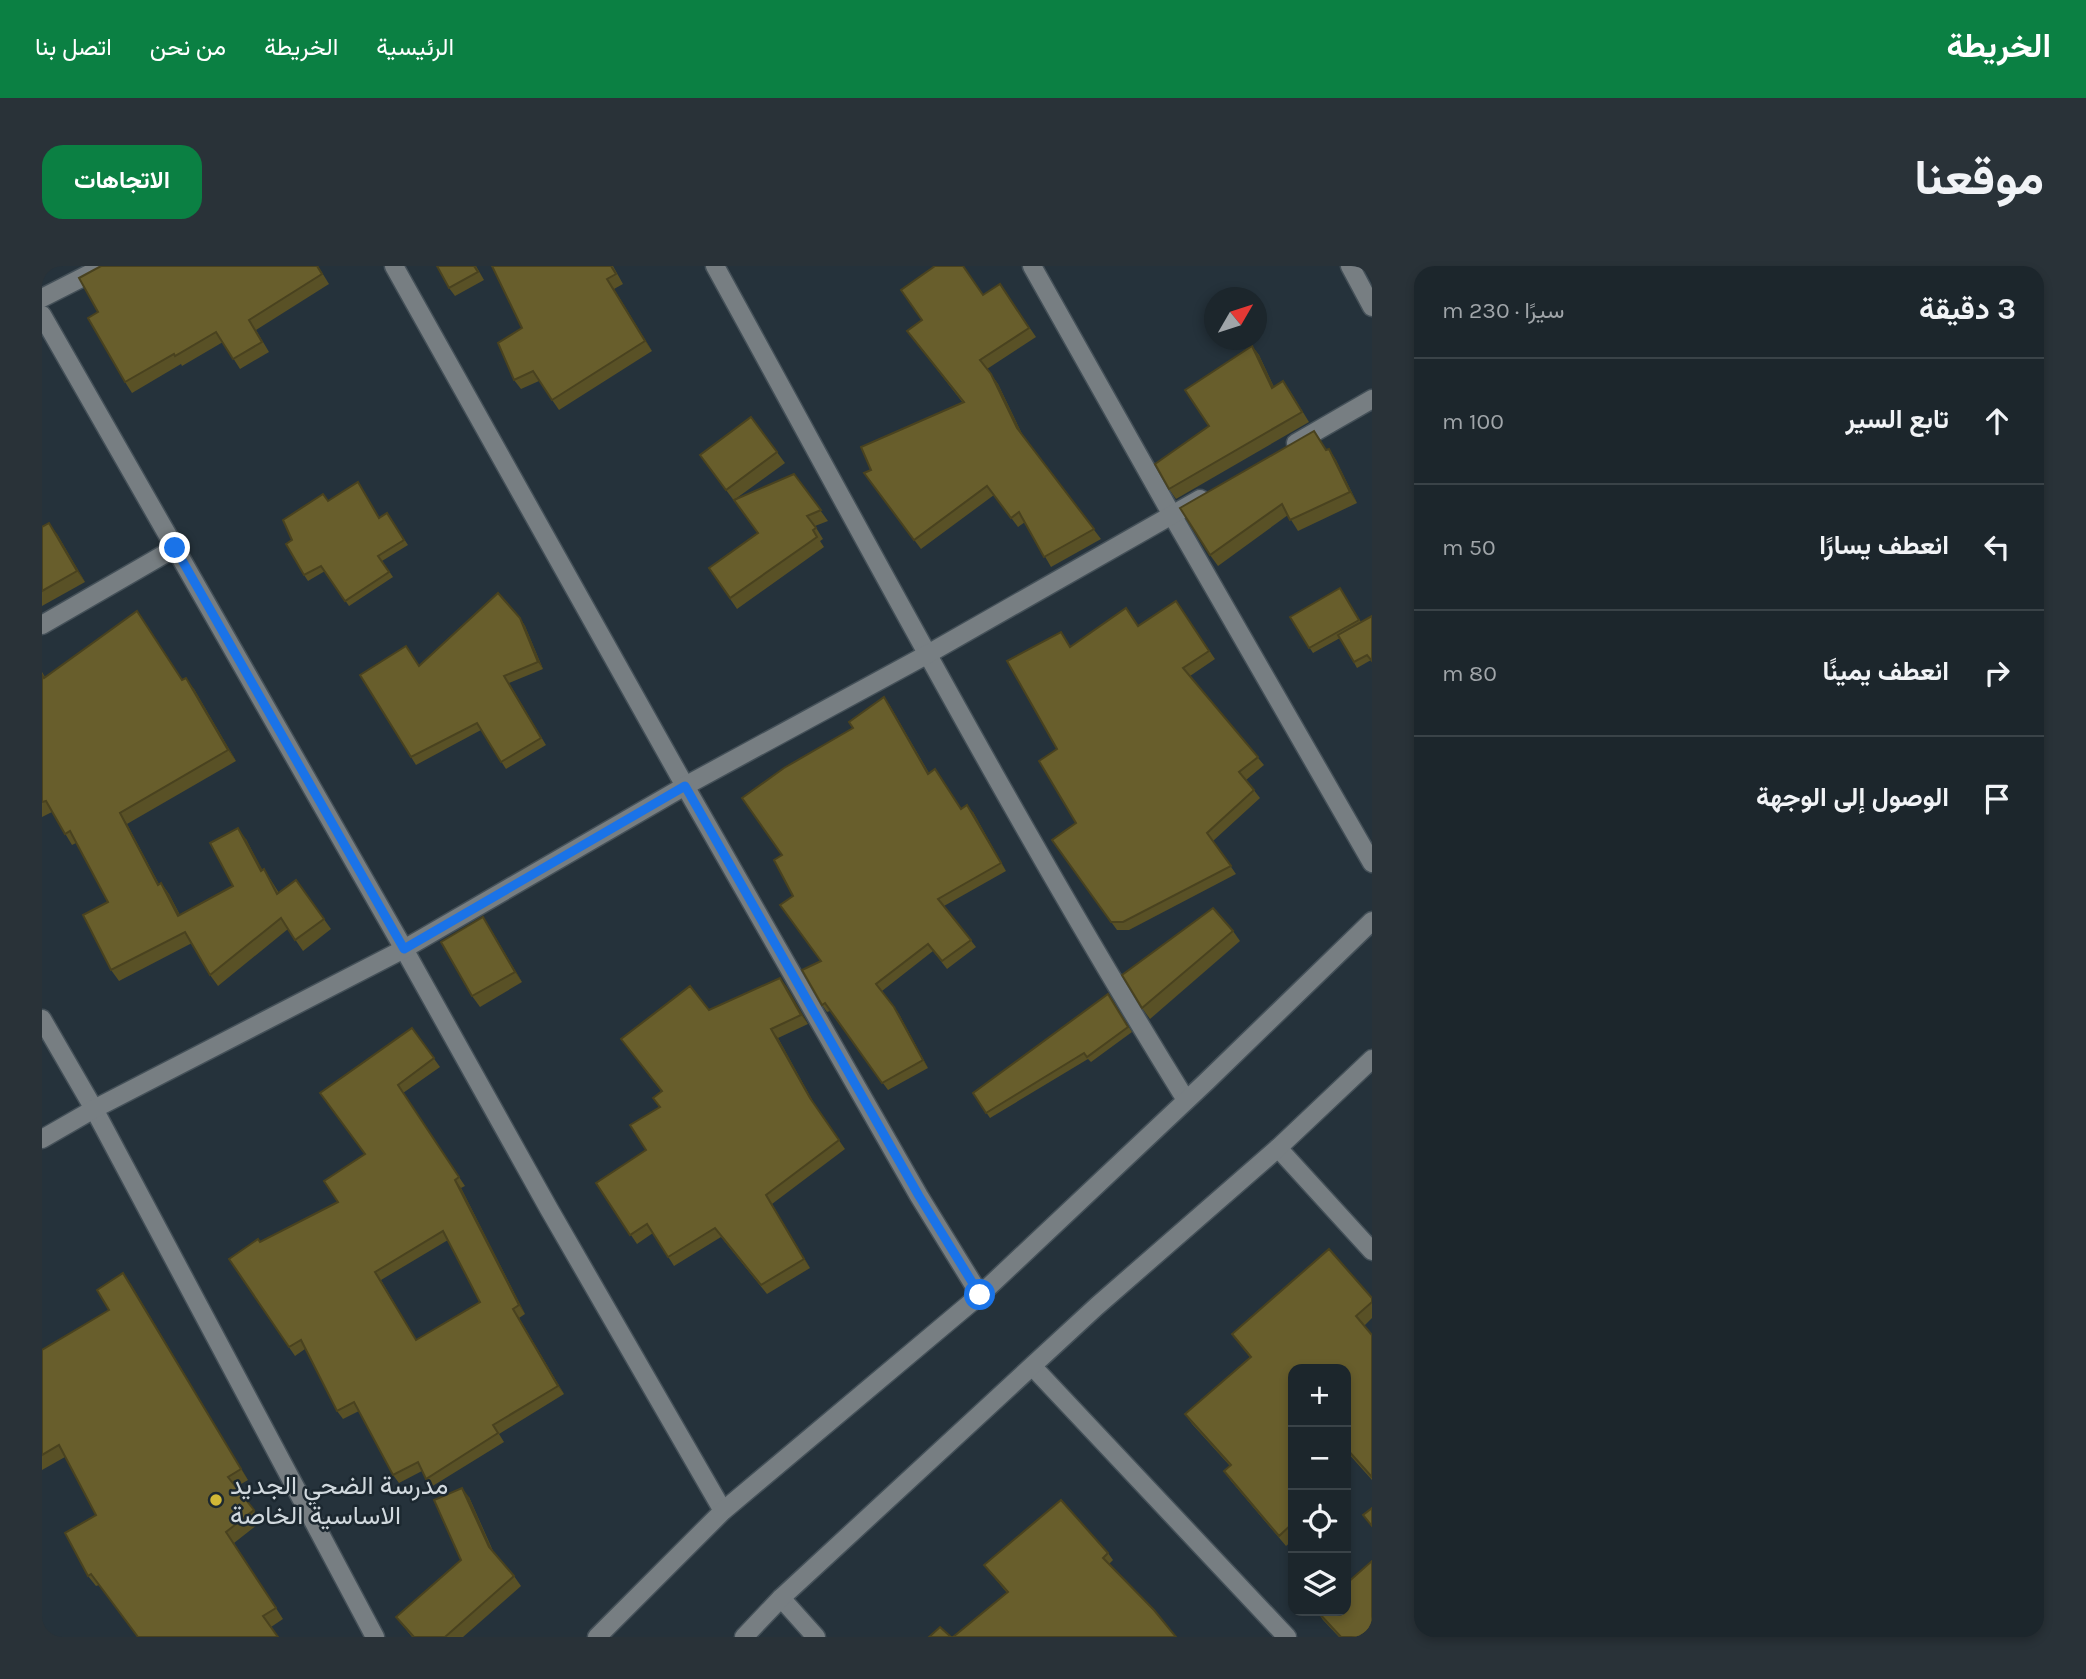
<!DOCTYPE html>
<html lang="ar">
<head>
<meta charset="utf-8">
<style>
	:root { --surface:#1c262c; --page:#293238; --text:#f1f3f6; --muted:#a0a5a9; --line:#3a4348; --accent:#0b8043 }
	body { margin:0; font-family:Karla,Vazirmatn,sans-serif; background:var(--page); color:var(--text); direction:rtl }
	.controls { position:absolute; right:21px; bottom:21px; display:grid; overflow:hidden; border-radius:14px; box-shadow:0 4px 10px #0003 }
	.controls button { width:63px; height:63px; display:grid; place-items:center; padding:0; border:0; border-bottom:2px solid var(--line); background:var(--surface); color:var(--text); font:35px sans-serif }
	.compass { position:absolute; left:1162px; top:21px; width:63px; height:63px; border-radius:50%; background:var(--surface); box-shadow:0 4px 10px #0003; rotate:51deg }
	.stop { position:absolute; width:21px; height:21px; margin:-16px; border:5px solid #1a73e8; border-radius:50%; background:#fff }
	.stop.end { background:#1a73e8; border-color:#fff; box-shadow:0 2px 7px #0008 }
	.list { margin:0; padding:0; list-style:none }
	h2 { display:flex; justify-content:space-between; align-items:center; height:91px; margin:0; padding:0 28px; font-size:30px }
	h2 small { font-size:23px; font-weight:400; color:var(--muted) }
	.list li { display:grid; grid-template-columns:46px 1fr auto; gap:21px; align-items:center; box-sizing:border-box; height:126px; padding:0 28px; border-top:2px solid var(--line) }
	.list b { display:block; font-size:26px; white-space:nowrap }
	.list em { font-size:23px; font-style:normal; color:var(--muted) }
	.icon { flex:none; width:38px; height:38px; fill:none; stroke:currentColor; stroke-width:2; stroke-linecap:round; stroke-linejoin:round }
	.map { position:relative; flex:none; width:1330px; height:1371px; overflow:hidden; direction:ltr; border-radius:21px }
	header { display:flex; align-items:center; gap:42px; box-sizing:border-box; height:98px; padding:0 35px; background:var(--accent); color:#fff }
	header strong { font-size:33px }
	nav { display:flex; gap:38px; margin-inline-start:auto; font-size:24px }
	.intro { display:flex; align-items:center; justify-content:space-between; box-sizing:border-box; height:168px; padding:0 42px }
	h1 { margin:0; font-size:49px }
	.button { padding:18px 32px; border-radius:21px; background:var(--accent); color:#fff; font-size:24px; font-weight:700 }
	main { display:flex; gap:42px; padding:0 42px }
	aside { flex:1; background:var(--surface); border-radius:21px; box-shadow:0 4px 10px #0003 }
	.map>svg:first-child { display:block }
</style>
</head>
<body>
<header>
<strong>الخريطة</strong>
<nav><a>الرئيسية</a><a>الخريطة</a><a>من نحن</a><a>اتصل بنا</a></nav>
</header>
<div class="intro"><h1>موقعنا</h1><a class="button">الاتجاهات</a></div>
<main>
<aside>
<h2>3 دقيقة<small>سيرًا · 230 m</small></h2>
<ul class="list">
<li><svg class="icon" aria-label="ahead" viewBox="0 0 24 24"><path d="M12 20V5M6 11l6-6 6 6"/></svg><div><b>تابع السير</b></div><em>100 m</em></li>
<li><svg class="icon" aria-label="left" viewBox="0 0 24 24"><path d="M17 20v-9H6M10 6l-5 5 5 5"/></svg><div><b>انعطف يسارًا</b></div><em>50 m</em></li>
<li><svg class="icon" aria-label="right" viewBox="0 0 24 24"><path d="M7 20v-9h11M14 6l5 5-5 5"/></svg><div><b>انعطف يمينًا</b></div><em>80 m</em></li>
<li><svg class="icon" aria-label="arrive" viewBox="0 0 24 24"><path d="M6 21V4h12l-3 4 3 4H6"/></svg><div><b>الوصول إلى الوجهة</b></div></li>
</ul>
</aside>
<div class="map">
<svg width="1330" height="1371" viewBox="0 0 1330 1371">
	<rect width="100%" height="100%" fill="#25323b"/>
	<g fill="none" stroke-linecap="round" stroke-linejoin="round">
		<defs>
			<g id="minor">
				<path d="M 352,0 L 643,520 L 877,930 L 938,1029"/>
				<path d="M 673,0 C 827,280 976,563 1144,834"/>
				<path d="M 990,0 L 1130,249 L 1330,597"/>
				<path d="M 1308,0 L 1330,41"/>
				<path d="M 0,32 L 63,0"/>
				<path d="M 0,49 L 362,683 L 507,943 L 681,1245"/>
				<path d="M 1254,177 L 1330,133"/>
				<path d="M 0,359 L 133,282"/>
				<path d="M 0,753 L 52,843 L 333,1371"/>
				<path d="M 0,873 L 52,843 L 362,683 L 643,520 L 886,388 L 1158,233"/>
				<path d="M 1236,882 L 1330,985"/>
				<path d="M 991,1101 L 1245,1371"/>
				<path d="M 739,1332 L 774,1371"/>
				<path d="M 555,1371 L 681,1245 L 938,1029 L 1164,816 L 1330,655"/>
				<path d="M 702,1371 L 739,1332 L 1055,1040 L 1236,882 L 1330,793"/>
			</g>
		</defs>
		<!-- minor casing -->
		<use href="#minor" stroke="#445058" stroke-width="21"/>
		<!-- minor -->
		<use href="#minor" stroke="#777e82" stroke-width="18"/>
	</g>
	<!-- wall -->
	<g fill="#595126" fill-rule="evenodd">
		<path d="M 276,0 L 287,18 L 214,64 L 227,86 L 198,103 L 181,76 L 140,100 L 139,98 L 90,127 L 83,116 L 56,46 Z"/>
		<path d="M 434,0 L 442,14 L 413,30 L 407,22 Z"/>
		<path d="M 450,0 L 571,0 L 581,18 L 572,23 L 610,85 L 517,144 L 497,115 L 479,123 L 472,114 L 480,62 Z"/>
		<path d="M 958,18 L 994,71 L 945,103 L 956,118 L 981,170 L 1059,273 L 1009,301 L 983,256 L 976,261 L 952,229 L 879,283 L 822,207 L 829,204 L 921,137 L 865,65 L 941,29 Z"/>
		<path d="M 1210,80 L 1217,89 L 1232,121 L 1248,125 L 1267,156 L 1134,233 L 1127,223 L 1167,160 Z"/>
		<path d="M 709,151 L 743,197 L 692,234 L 752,208 L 786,255 L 773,260 L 781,273 L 778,275 L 782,281 L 695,343 L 667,302 L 716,267 L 658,189 Z"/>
		<path d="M 1287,183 L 1294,194 L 1315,237 L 1256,265 L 1246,249 L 1176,300 L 1168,289 Z"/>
		<path d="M 286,235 L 338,252 L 345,247 L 366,279 L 340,295 L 351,311 L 307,340 L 283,305 L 266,315 L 262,309 Z"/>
		<path d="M 0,261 L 15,268 L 43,316 L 0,340 Z"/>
		<path d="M 1298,322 L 1319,356 L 1329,394 L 1315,402 L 1298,372 L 1271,387 L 1248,351 Z"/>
		<path d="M 1134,335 L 1173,393 L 1148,410 L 1222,499 L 1204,514 L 1218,532 L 1171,575 L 1194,608 L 1087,664 L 1075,664 L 1010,574 L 1034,557 L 1015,483 L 1028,380 L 1096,360 Z"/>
		<path d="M 478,352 L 483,360 L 501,403 L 467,417 L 504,479 L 464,503 L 439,464 L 374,499 L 369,491 L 377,400 Z"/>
		<path d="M 0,406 L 3,411 L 141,414 L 152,423 L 194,495 L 85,558 L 117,618 L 119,617 L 127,628 L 138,649 L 191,620 L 204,573 L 220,604 L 222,603 L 237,627 L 254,614 L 289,663 L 261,685 L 246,663 L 176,720 L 168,709 L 150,677 L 77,715 L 69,704 L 66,636 L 34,577 L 30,579 L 10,546 L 0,551 Z"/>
		<path d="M 847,438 L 887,507 L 919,543 L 931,546 L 964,605 L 902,640 L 934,681 L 905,703 L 891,685 L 840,725 L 857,748 L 886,802 L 846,824 L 788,745 L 785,746 L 780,739 L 779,695 L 751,630 L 811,462 Z"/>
		<path d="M 441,651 L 448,662 L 480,716 L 438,741 L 430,730 Z"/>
		<path d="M 1191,665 L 1198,675 L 1108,753 L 1100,742 Z"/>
		<path d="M 738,712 L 766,758 L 736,772 L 774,841 L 803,883 L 730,938 L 768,1002 L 725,1028 L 679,971 L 632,1000 L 611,967 L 595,978 L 554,917 L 604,884 L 617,841 L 611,832 L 619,825 L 579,773 L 667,744 Z"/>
		<path d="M 1069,733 L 1090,766 L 1049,796 L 1046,793 L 948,852 L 931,827 Z"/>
		<path d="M 370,762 L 398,801 L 361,827 L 423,920 L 419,922 L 483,1048 L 477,1052 L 522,1128 L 457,1168 L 462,1176 L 389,1221 L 384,1213 L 380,1205 L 357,1217 L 351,1209 L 317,1145 L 301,1153 L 295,1145 L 263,1083 L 253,1090 L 187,993 L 296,936 L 323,888 ZM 406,974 L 438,1036 L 374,1074 L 339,1014 Z"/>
		<path d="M 81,1007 L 206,1214 L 194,1221 L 220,1255 L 192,1277 L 241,1353 L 229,1361 L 57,1319 L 54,1320 L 46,1310 L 54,1249 L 23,1191 L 0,1204 L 0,1084 L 67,1044 Z"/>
		<path d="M 1330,1032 L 1330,1052 L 1322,1060 L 1330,1069 L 1330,1214 L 1305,1186 L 1304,1187 L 1304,1103 L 1251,1103 L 1251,1274 L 1244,1280 L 1189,1215 L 1182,1205 L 1188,1200 L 1150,1158 L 1143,1148 L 1208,1091 L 1190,1068 Z"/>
		<path d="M 427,1231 L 452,1287 L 472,1310 L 479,1320 L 421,1371 L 370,1371 L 354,1351 L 419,1294 Z"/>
		<path d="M 1066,1287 L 1071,1294 L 1067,1298 L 965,1327 L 942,1299 Z"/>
		<path d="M 1330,1295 L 1330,1371 L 1297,1371 L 1281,1354 L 1275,1345 Z"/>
	</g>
	<!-- shaded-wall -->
	<g fill="#49421f">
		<path d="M 565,13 L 572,23 L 610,85 L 603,75 Z"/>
		<path d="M 1210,80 L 1217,89 L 1237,132 L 1230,122 Z"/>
		<path d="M 949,108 L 956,118 L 982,172 L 975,162 Z"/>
		<path d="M 1287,183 L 1294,194 L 1315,237 L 1308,226 Z"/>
		<path d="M 7,257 L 15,268 L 43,316 L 35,305 Z"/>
		<path d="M 478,352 L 483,360 L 501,403 L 496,396 Z"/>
		<path d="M 144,412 L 152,423 L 194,495 L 186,484 Z"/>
		<path d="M 842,431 L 847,438 L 891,515 L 886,508 Z"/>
		<path d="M 925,539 L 931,546 L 964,605 L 959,597 Z"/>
		<path d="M 78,547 L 85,558 L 123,630 L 116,619 Z"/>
		<path d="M 196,562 L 204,573 L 227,616 L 219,605 Z"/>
		<path d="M 119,617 L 127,628 L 144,661 L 136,650 Z"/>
		<path d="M 441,651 L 448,662 L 480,716 L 473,706 Z"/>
		<path d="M 738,712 L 745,721 L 766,758 L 759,749 Z"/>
		<path d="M 852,741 L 857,748 L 886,802 L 881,794 Z"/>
		<path d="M 729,763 L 736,772 L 774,841 L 803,883 L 768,832 Z"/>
		<path d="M 413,914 L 419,922 L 483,1048 L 477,1039 Z"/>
		<path d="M 724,929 L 730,938 L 768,1002 L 762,993 Z"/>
		<path d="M 81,1007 L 89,1018 L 206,1214 L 199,1203 Z"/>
		<path d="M 471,1043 L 477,1052 L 522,1128 L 516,1120 Z"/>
		<path d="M 420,1222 L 427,1231 L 453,1291 L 447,1281 Z"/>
	</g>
	<!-- building -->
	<g fill="#685e2c" stroke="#49421f" stroke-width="2" fill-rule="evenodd">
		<path d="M 59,0 L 275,0 L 280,8 L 207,54 L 220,76 L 191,93 L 174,66 L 133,90 L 132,88 L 83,116 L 46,52 L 56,46 L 37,12 Z"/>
		<path d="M 395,0 L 432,0 L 436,6 L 407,22 Z"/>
		<path d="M 450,0 L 569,0 L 574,8 L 565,13 L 603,75 L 510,134 L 491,105 L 472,114 L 456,77 L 480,62 Z"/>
		<path d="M 893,0 L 921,0 L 941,29 L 958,18 L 987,62 L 938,94 L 949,108 L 975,162 L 1052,263 L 1002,291 L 977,246 L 969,252 L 945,220 L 872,274 L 822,207 L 829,204 L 819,181 L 922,136 L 865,65 L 880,54 L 859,24 Z"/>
		<path d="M 1210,80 L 1230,122 L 1241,115 L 1260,146 L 1127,223 L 1113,198 L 1167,160 L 1143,124 Z"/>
		<path d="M 709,151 L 735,186 L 684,224 L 658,189 Z"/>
		<path d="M 1272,165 L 1284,184 L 1287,183 L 1308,226 L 1248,254 L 1240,238 L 1168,289 L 1138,242 Z"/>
		<path d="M 752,208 L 779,244 L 765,250 L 774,262 L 771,264 L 775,271 L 688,332 L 667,302 L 716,267 L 692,234 Z"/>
		<path d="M 316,216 L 337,252 L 345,247 L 362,274 L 336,290 L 347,306 L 303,335 L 279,300 L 262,309 L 244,278 L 250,274 L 241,254 L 281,228 L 286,235 Z"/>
		<path d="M 7,257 L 35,305 L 0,325 L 0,261 Z"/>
		<path d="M 1298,322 L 1317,354 L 1267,382 L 1248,351 Z"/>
		<path d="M 456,327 L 478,352 L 496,396 L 462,410 L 499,472 L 459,496 L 435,457 L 369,491 L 318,409 L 364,380 L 377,400 Z"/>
		<path d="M 1134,335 L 1167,385 L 1141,402 L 1216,491 L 1197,506 L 1212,524 L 1165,567 L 1189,600 L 1081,656 L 1069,656 L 1010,574 L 1034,557 L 997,495 L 1015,483 L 965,395 L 1019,366 L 1028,381 L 1084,342 L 1096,360 Z"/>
		<path d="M 95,345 L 140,414 L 144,412 L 186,484 L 78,547 L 116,619 L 119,617 L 136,650 L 191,620 L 168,577 L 196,562 L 219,605 L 222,603 L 235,628 L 254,614 L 282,653 L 253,674 L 239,652 L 168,709 L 143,666 L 69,704 L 41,649 L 66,636 L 28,565 L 23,568 L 4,535 L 0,536 L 0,409 L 2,412 Z"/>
		<path d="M 1330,350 L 1330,395 L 1325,389 L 1312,396 L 1296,369 Z"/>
		<path d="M 842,431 L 886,508 L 893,503 L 919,543 L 925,539 L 959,597 L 896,633 L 929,674 L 900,695 L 886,678 L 834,718 L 852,741 L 881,794 L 840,817 L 783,737 L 780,739 L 760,704 L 779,695 L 738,639 L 751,630 L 732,594 L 740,589 L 700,532 L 742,502 L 811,462 L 807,456 Z"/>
		<path d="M 1171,642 L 1191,665 L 1100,742 L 1080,709 Z"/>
		<path d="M 441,651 L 473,706 L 430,730 L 399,676 Z"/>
		<path d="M 738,712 L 759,749 L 729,763 L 768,832 L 797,874 L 724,929 L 762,993 L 719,1019 L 673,962 L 626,991 L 605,958 L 588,969 L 554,917 L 604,884 L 588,859 L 618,841 L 611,832 L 620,825 L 579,773 L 648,720 L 667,744 Z"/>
		<path d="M 1066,728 L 1086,761 L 1045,791 L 1042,787 L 944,847 L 931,827 Z"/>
		<path d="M 370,762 L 392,792 L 356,819 L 417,911 L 413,914 L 477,1039 L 471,1043 L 516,1120 L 451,1159 L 456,1167 L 384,1213 L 376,1196 L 351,1209 L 312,1136 L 295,1145 L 259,1074 L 247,1081 L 187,993 L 216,973 L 218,976 L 296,936 L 282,915 L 323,888 L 278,827 ZM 401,965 L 438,1036 L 374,1074 L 333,1006 Z"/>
		<path d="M 1287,983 L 1330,1032 L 1330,1036 L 1314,1050 L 1330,1069 L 1330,1211 L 1304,1182 L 1304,1103 L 1251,1103 L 1251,1215 L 1248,1218 L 1251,1222 L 1251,1257 L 1237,1270 L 1182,1205 L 1189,1199 L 1143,1148 L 1209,1091 L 1190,1068 Z"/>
		<path d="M 81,1007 L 199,1203 L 186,1211 L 212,1244 L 184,1266 L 234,1342 L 221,1350 L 236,1371 L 96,1371 L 49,1308 L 46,1310 L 23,1267 L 54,1249 L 17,1179 L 0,1189 L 0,1084 L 67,1044 L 55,1024 Z"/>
		<path d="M 420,1222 L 447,1281 L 472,1310 L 403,1371 L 372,1371 L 354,1351 L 419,1294 L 392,1234 Z"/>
		<path d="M 1019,1234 L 1066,1287 L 1061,1292 L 1112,1344 L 1134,1371 L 911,1371 L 966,1326 L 942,1299 Z"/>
		<path d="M 1330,1242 L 1330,1260 L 1321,1249 Z"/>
		<path d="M 1330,1295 L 1330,1362 L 1321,1371 L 1299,1371 L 1275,1345 L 1304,1345 L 1304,1318 Z"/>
		<path d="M 898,1361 L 909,1371 L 887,1371 Z"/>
	</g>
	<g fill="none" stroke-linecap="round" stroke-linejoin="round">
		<!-- route -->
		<path stroke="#1a73e8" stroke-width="9" d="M 133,282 L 362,683 L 643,520 L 877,930 L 938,1029"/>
	</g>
	<!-- markers -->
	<circle fill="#d0b736" stroke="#1c2830" stroke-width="2.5" cx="174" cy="1234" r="7"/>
	<g text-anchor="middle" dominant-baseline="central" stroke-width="5" stroke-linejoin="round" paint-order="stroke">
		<!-- poi labels -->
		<g font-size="26" fill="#d0d8dd" stroke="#1c2830" text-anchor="start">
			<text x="188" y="1219">مدرسة الضحي الجديد<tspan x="188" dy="30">الاساسية الخاصة</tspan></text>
		</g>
	</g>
</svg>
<div class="controls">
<button>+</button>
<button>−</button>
<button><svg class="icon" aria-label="locate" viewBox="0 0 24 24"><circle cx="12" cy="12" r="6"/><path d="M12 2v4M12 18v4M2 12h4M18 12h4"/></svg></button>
<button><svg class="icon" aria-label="layers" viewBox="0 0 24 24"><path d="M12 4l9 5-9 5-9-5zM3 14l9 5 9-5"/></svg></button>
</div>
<svg class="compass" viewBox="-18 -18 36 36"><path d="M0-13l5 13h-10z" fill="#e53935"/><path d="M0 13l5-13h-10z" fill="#a0a5a9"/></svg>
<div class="stop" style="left:938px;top:1029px"></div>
<div class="stop end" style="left:133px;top:282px"></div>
</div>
</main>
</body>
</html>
